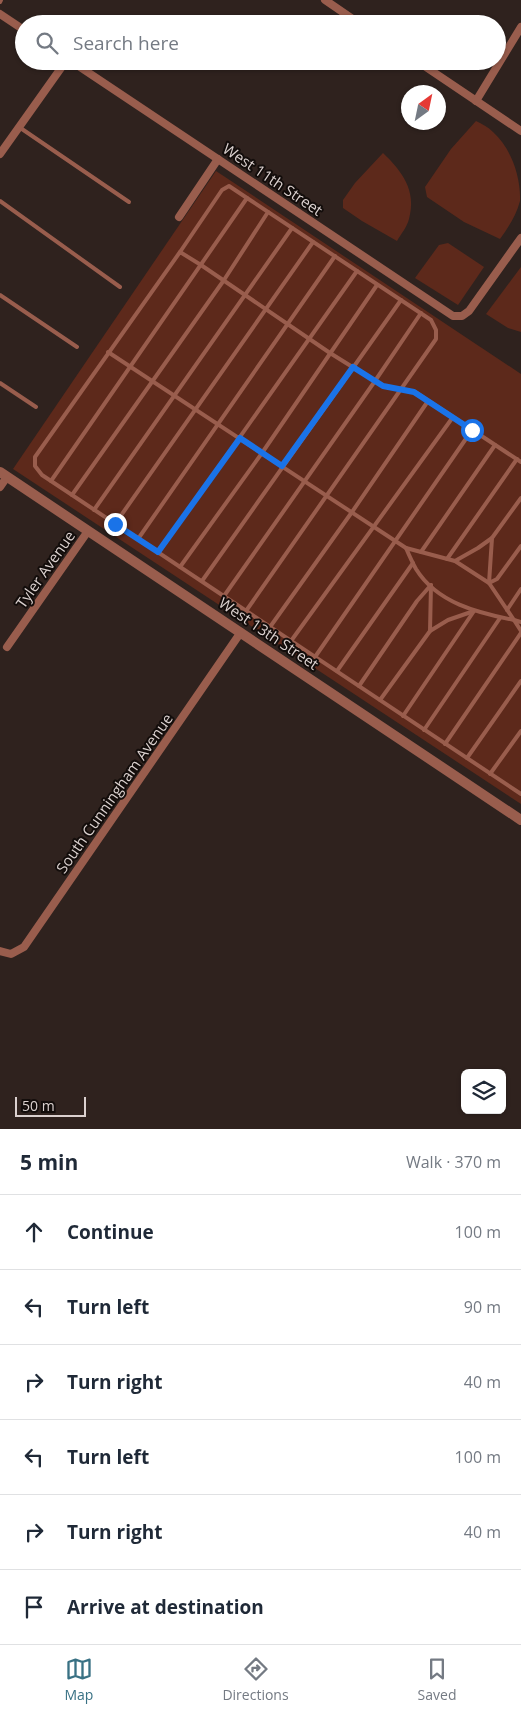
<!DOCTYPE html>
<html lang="en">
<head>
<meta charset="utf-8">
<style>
	:root { --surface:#fff; --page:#f6f6f7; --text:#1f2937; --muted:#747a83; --line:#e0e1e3; --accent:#397184 }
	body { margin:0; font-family:"Open Sans",sans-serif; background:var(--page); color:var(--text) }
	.controls { position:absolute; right:15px; bottom:15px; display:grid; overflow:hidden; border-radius:8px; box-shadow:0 1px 4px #0004 }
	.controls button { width:45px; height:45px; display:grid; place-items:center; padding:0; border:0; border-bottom:1px solid var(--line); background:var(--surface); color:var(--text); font:25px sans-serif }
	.compass { position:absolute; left:401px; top:85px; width:45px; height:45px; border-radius:50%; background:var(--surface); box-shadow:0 1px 4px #0004; rotate:33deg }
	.scale { position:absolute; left:15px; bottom:12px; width:71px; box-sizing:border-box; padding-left:5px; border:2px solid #dbd1cf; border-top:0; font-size:14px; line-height:18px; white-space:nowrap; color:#dbd1cf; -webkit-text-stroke:4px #130d0b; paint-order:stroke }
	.stop { position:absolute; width:15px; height:15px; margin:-11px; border:4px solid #1a73e8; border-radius:50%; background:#fff }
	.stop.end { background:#1a73e8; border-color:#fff; box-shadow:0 1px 5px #0008 }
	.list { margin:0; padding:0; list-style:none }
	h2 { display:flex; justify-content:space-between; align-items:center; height:65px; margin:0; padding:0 20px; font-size:21px }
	h2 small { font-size:16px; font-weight:400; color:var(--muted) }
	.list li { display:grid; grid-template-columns:32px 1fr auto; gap:15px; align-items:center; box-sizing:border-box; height:75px; padding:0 20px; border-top:1px solid var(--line) }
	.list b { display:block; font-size:19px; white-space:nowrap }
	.list em { font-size:16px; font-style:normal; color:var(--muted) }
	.icon { flex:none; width:28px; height:28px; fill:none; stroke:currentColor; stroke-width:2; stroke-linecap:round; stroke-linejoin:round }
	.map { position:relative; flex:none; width:521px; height:1129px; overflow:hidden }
	.search { position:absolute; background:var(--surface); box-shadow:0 1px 4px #0004; left:15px; right:15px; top:15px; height:55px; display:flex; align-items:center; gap:12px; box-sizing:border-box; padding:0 18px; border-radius:28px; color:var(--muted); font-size:19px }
	.sheet { height:515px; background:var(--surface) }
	nav { display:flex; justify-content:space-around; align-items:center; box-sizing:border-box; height:70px; border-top:1px solid var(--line); background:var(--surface); font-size:14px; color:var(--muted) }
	nav a { display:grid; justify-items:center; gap:2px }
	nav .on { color:var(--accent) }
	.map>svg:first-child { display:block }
</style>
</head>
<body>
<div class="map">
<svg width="521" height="1129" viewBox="0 0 521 1129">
	<rect width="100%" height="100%" fill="#2f221e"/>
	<!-- green -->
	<g fill="#5d291b">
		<path d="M 476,121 C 482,124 488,127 493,132 C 511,148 521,177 520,201 C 516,216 508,228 500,239 L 464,222 L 427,197 L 425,187 L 451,149 Z"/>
		<path d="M 383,153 C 402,171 417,191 409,219 C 407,227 401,234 397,241 L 362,221 L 343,208 L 343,200 L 355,183 Z"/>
		<path d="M 216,171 L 521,374 L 521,804 L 13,469 Z"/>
		<path d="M 448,243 L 484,267 L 458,305 L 415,278 L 439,245 Z"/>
		<path d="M 521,267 L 521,332 L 508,328 L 486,314 Z"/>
	</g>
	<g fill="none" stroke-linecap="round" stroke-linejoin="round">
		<!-- service -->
		<g stroke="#995d4d" stroke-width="4">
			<path d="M 0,2 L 1,0"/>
			<path d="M 19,127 L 129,202"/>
			<path d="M 0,201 L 120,287"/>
			<path d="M 180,252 L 222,190 L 229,186 L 247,198"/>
			<path d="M 0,295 L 77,347"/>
			<path d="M 108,352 L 406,548"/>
			<path d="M 0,383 L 36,407"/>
			<path d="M 521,462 L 415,392 L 383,386 L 330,353 L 201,265 L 180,252 L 35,457 L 35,466 L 42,475 L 521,794"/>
			<path d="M 51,481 L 247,198 L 431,320 L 436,330 L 436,339 L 246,611"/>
			<path d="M 72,495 L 224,280 L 268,212"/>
			<path d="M 521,498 L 492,538 L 489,583 L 497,579 L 521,546"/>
			<path d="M 94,510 L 292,228"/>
			<path d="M 115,524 L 313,242"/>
			<path d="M 138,539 L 335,256"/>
			<path d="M 406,548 L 455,561 L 489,583 L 514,620 C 478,613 437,603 416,569 C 412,562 409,555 406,548 Z"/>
			<path d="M 421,552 L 495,445"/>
			<path d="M 158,553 L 357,271"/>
			<path d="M 447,559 L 517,459"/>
			<path d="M 455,561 L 478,548 L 492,538"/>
			<path d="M 180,567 L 262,453 L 377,285"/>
			<path d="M 202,581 L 401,300"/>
			<path d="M 224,596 L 375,381 L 421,313"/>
			<path d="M 507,610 L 521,589"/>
			<path d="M 521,622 L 514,620 L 521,631"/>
			<path d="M 270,627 L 352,512 L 428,401"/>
			<path d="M 430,631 L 431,585"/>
			<path d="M 291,641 L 453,417"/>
			<path d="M 315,657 L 472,430"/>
			<path d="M 337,671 L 413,563"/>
			<path d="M 359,686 L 417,601 L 431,585"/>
			<path d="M 380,700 L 430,631 L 448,620 L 474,611"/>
			<path d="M 403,716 L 474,611"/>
			<path d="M 424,730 L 500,618"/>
			<path d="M 445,744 L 521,633"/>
			<path d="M 467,758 L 521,681"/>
			<path d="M 490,774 L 521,731"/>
		</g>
		<!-- minor -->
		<g stroke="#995d4d" stroke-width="8">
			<path d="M 325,0 L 360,24"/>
			<path d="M 0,14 L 24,30"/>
			<path d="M 71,61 L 453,316 L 462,316 L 469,311 L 521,238"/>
			<path d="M 417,61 L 521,131"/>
			<path d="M 476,101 L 521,27"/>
			<path d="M 0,154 L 66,61"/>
			<path d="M 179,217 L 218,159"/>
			<path d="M 0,487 L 7,477"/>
			<path d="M 7,647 L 88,531"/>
			<path d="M 0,951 L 11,954 L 24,947 L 241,632"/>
		</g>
		<!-- tertiary -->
		<path stroke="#995d4d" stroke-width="10" d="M 0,472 L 521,820"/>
	</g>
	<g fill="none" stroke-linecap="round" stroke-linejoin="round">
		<!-- route -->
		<path stroke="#1a73e8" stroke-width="6" d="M 115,524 L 158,552 L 240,438 L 282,466 L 353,367 L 383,386 L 414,392 L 472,430"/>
	</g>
	<g text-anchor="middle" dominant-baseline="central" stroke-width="4" stroke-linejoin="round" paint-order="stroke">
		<!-- street labels -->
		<g font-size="15" fill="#dbd1cf" stroke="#130d0b">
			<text transform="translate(273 179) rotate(34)">West 11th Street</text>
			<text transform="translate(45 569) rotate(-55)">Tyler Avenue</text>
			<text transform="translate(269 633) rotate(34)">West 13th Street</text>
			<text transform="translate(114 793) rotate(-55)">South Cunningham Avenue</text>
		</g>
	</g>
</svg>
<div class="controls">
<button><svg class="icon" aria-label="layers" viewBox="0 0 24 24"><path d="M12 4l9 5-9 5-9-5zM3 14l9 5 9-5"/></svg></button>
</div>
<svg class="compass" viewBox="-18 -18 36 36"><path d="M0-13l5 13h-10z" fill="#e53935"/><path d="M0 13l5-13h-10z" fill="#747a83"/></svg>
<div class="scale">50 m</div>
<div class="stop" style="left:472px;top:430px"></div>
<div class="stop end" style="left:115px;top:524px"></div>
<div class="search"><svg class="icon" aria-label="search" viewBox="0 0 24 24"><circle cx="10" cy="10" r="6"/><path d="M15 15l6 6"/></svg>Search here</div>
</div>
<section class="sheet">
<h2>5 min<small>Walk · 370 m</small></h2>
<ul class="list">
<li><svg class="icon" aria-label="ahead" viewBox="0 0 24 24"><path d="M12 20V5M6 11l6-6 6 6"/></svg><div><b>Continue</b></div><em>100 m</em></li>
<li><svg class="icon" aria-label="left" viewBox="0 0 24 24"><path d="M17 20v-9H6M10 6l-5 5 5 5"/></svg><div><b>Turn left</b></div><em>90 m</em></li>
<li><svg class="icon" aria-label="right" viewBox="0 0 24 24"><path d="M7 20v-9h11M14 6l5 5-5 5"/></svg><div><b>Turn right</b></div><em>40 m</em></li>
<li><svg class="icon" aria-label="left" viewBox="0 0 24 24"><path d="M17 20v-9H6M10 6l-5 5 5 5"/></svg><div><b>Turn left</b></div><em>100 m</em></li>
<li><svg class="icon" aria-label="right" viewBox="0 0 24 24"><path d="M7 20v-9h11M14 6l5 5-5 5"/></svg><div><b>Turn right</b></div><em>40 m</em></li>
<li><svg class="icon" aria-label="arrive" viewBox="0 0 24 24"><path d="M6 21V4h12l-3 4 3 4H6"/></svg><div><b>Arrive at destination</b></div></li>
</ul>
</section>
<nav>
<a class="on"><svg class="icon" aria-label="map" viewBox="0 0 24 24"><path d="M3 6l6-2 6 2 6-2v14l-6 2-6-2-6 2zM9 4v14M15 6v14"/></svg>Map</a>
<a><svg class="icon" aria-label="directions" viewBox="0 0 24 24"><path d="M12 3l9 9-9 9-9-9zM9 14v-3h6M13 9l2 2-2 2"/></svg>Directions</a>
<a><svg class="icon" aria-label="saved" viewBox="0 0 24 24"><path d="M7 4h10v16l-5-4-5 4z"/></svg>Saved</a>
</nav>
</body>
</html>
